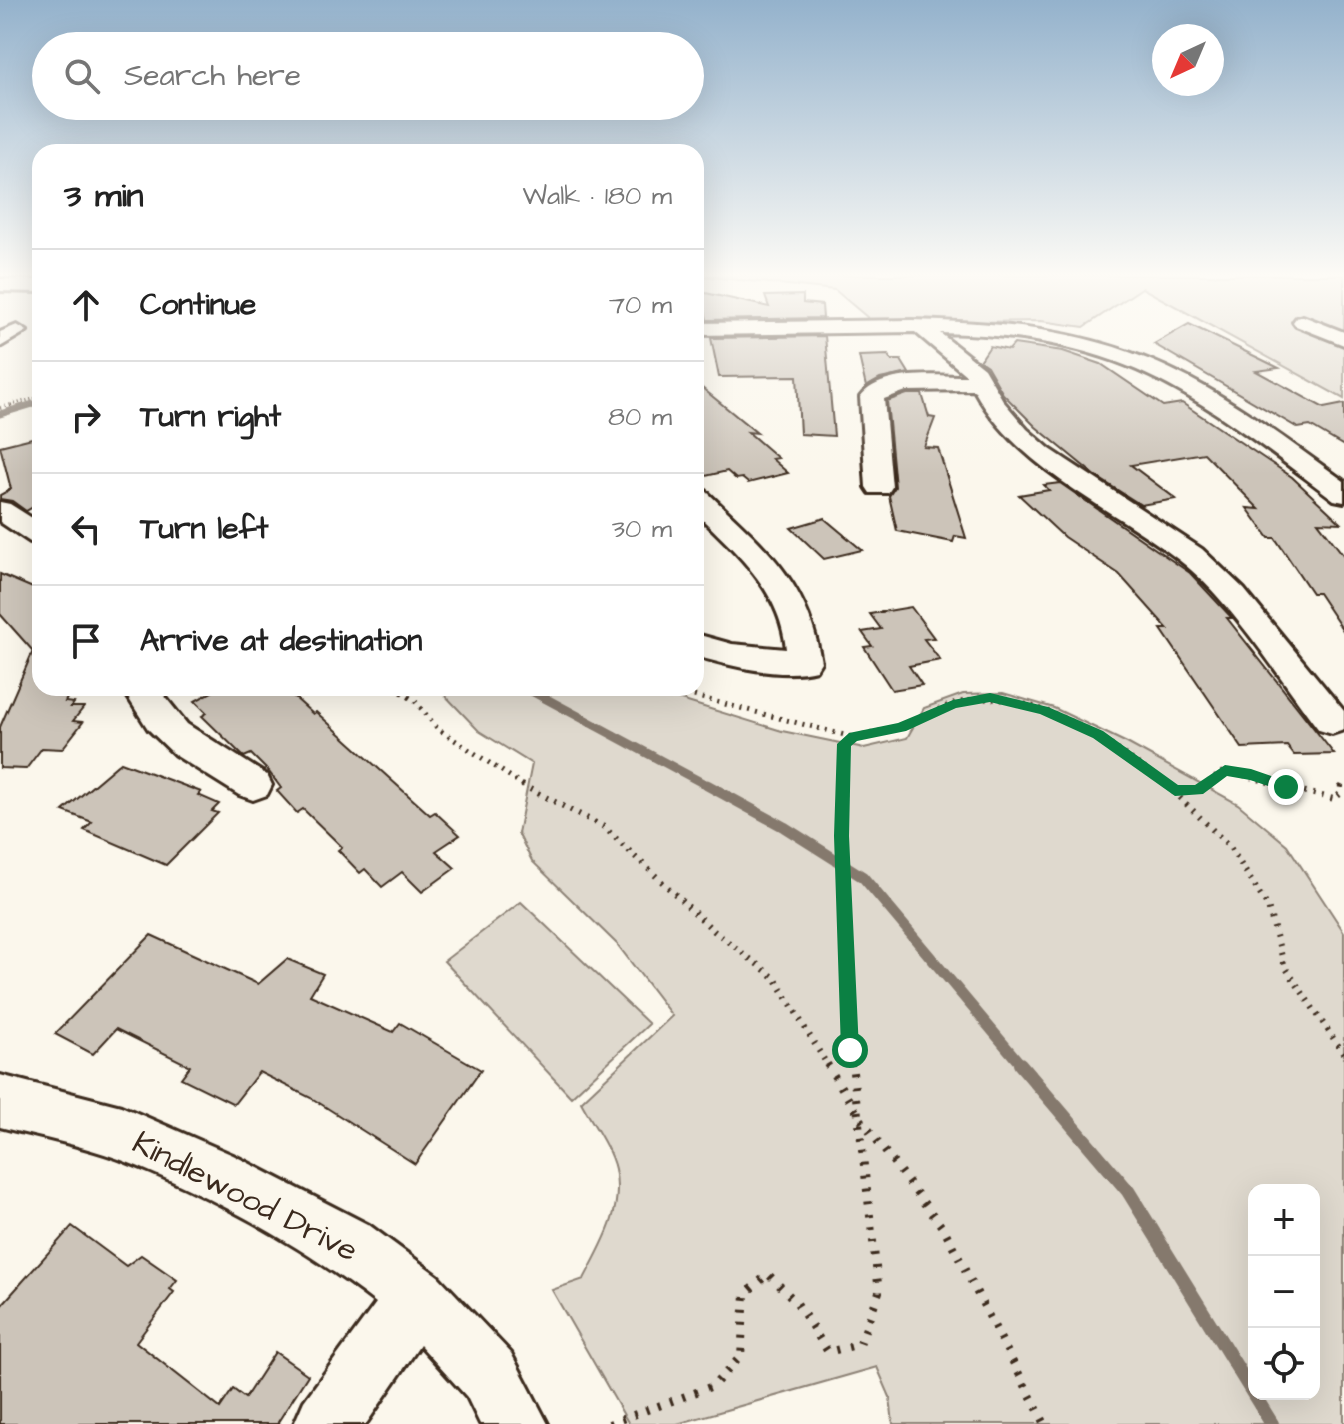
<!DOCTYPE html>
<html lang="en">
<head>
<meta charset="utf-8">
<style>
	:root { --surface:#fff; --page:#f2f2f2; --text:#222; --muted:#767676; --line:#e0e0e0 }
	body { margin:0; font-family:"Architects Daughter",sans-serif; background:var(--page); color:var(--text) }
	.controls { position:absolute; right:24px; bottom:24px; display:grid; overflow:hidden; border-radius:16px; box-shadow:0 8px 32px #0002 }
	.controls button { width:72px; height:72px; display:grid; place-items:center; padding:0; border:0; border-bottom:2px solid var(--line); background:var(--surface); color:var(--text); font:40px sans-serif }
	.compass { position:absolute; left:1152px; top:24px; width:72px; height:72px; border-radius:50%; background:var(--surface); box-shadow:0 8px 32px #0002; rotate:224deg }
	.stop { position:absolute; width:24px; height:24px; margin:-18px; border:6px solid #0b8043; border-radius:50%; background:#fff }
	.stop.end { background:#0b8043; border-color:#fff; box-shadow:0 2px 8px #0008 }
	.list { margin:0; padding:0; list-style:none }
	h2 { display:flex; justify-content:space-between; align-items:center; height:104px; margin:0; padding:0 32px; font-size:34px }
	h2 small { font-size:26px; font-weight:400; color:var(--muted) }
	.list li { display:grid; grid-template-columns:52px 1fr auto; gap:24px; align-items:center; box-sizing:border-box; height:112px; padding:0 32px; border-top:2px solid var(--line) }
	.list b { display:block; font-size:30px; white-space:nowrap }
	.list em { font-size:26px; font-style:normal; color:var(--muted) }
	.icon { flex:none; width:44px; height:44px; fill:none; stroke:currentColor; stroke-width:2; stroke-linecap:round; stroke-linejoin:round }
	.map { position:relative; flex:none; width:1344px; height:1424px; overflow:hidden }
	.search { position:absolute; background:var(--surface); box-shadow:0 8px 32px #0002; left:32px; top:32px; width:672px; height:88px; display:flex; align-items:center; gap:20px; box-sizing:border-box; padding:0 28px; border-radius:44px; color:var(--muted); font-size:30px }
	.panel { position:absolute; background:var(--surface); box-shadow:0 8px 32px #0002; left:32px; top:144px; width:672px; height:552px; border-radius:24px }
	.map>svg:first-child { display:block }
</style>
</head>
<body>
<div class="map">
<svg width="1344" height="1424" viewBox="0 0 1344 1424">
	<rect width="100%" height="100%" fill="#fbf7ec"/>
	<filter id="ink" filterUnits="userSpaceOnUse"><feTurbulence type="fractalNoise" baseFrequency=".0125" numOctaves="2"/><feDisplacementMap in="SourceGraphic" scale="16" xChannelSelector="R" yChannelSelector="G"/><feConvolveMatrix kernelMatrix="1 2 1 2 8 2 1 2 1" color-interpolation-filters="sRGB"/></filter>
	<g filter="url(#ink)">
		<!-- green -->
		<g fill="#dfd9ce" stroke="#8d8276" stroke-width="2" fill-rule="evenodd">
			<path d="M 710,275 L 1344,275 L 1344,399 L 1142,288 L 1084,327 L 1041,321 L 874,323 L 835,290 L 702,276 Z"/>
			<path d="M 438,688 L 627,688 L 681,700 L 782,731 L 864,748 L 907,738 L 924,708 L 963,694 L 1003,693 L 1054,708 L 1127,743 L 1238,804 L 1287,845 L 1344,932 L 1344,1424 L 893,1424 L 890,1397 L 877,1367 L 677,1424 L 629,1424 L 552,1290 L 584,1279 C 602,1244 624,1210 615,1169 C 610,1147 592,1123 581,1102 L 672,1016 L 617,944 L 532,861 L 518,833 L 532,764 L 479,731 ZM 1314,1190 L 1314,1394 L 1254,1394 L 1254,1190 Z"/>
			<path d="M 521,902 L 649,1024 L 571,1097 L 444,961 Z"/>
		</g>
		<g fill="none" stroke-linecap="round" stroke-linejoin="round">
			<!-- stream-far4 -->
			<path stroke="#85796d" stroke-width="5" d="M 30,405 L 40,405"/>
			<!-- stream-far3 -->
			<path stroke="#85796d" stroke-width="7" d="M 0,414 L 33,404 L 40,405"/>
			<!-- stream-far2 -->
			<path stroke="#85796d" stroke-width="9" d="M 526,688 L 710,787"/>
			<!-- stream-far1 -->
			<path stroke="#85796d" stroke-width="11" d="M 707,785 L 784,827 L 863,877 L 1022,1066"/>
			<!-- stream -->
			<path stroke="#85796d" stroke-width="14" d="M 1020,1064 L 1128,1191 L 1272,1424"/>
		</g>
		<!-- building -->
		<g fill="#ccc4b9" stroke="#3b2a1e" stroke-width="2">
			<path d="M 701,292 L 769,307 L 765,296 L 803,295 L 803,303 L 822,305 L 823,318 L 707,320 Z"/>
			<path d="M 1189,324 L 1279,368 L 1256,371 L 1324,408 L 1344,404 L 1344,446 L 1310,426 L 1298,428 L 1154,344 Z"/>
			<path d="M 825,336 L 834,436 L 800,434 L 797,376 L 719,377 L 711,338 Z"/>
			<path d="M 1014,344 L 1063,351 L 1101,364 L 1163,406 L 1182,403 L 1292,477 L 1341,523 L 1318,522 L 1344,556 L 1344,632 L 1318,593 L 1312,593 L 1275,538 L 1269,538 L 1247,508 L 1259,509 L 1204,453 L 1131,465 L 1176,499 L 1141,505 L 1097,477 L 1036,427 L 1003,394 L 987,366 L 980,361 L 990,346 L 1009,350 Z"/>
			<path d="M 888,355 L 891,360 L 901,360 L 909,373 L 880,379 L 866,387 L 859,356 Z"/>
			<path d="M 696,383 L 757,433 L 748,432 L 778,458 L 772,459 L 788,473 L 748,483 L 742,478 L 736,479 L 727,471 L 706,476 L 696,466 Z"/>
			<path d="M 907,394 L 922,394 L 929,417 L 935,418 L 924,447 L 938,448 L 966,538 L 955,536 L 953,542 L 897,531 L 889,496 L 895,487 L 887,401 Z"/>
			<path d="M 40,436 L 40,503 L 26,511 L 12,501 L 0,499 L 0,495 L 11,489 L 0,446 Z"/>
			<path d="M 1060,483 L 1190,573 L 1232,618 L 1227,618 L 1334,754 L 1294,755 L 1287,746 L 1242,748 L 1161,629 L 1168,629 L 1119,574 L 1064,537 L 1019,495 L 1049,490 L 1044,485 Z"/>
			<path d="M 825,518 L 825,519 L 862,550 L 824,559 L 791,528 Z"/>
			<path d="M 0,574 L 40,591 L 40,688 L 72,688 L 65,702 L 74,703 L 71,707 L 84,707 L 73,721 L 83,722 L 62,749 L 42,748 L 26,769 L 0,768 L 0,727 L 33,651 L 0,614 Z"/>
			<path d="M 911,607 L 934,638 L 924,639 L 940,660 L 909,666 L 922,685 L 892,690 L 864,647 L 872,646 L 862,632 L 881,629 L 870,614 Z"/>
			<path d="M 219,688 L 284,688 L 313,714 L 316,712 L 430,815 L 435,812 L 460,835 L 436,851 L 455,868 L 422,892 L 402,872 L 382,887 L 365,869 L 360,873 L 338,850 L 342,847 L 303,809 L 297,813 L 277,791 L 281,788 L 269,772 L 251,754 L 244,757 L 202,716 L 207,713 L 195,701 Z"/>
			<path d="M 121,762 L 201,792 L 198,795 L 219,804 L 212,811 L 218,813 L 166,865 L 84,830 L 92,822 L 63,811 Z"/>
			<path d="M 151,935 L 258,984 L 287,959 L 323,974 L 310,995 L 393,1032 L 400,1023 L 481,1070 L 415,1164 L 313,1099 L 259,1072 L 234,1104 L 181,1078 L 190,1066 L 116,1029 L 93,1054 L 55,1034 Z"/>
			<path d="M 72,1226 L 126,1266 L 141,1255 L 177,1280 L 170,1289 L 174,1292 L 136,1342 L 220,1408 L 233,1389 L 245,1398 L 275,1352 L 308,1375 L 278,1422 L 280,1424 L 0,1424 L 0,1307 Z"/>
		</g>
		<g fill="none" stroke-linecap="round" stroke-linejoin="round">
			<defs>
				<g id="street">
					<path d="M 0,279 L 40,280 L 40,292 L 0,291 Z"/>
					<path d="M 1303,316 L 1344,332 L 1344,345 L 1296,326 L 1293,322 L 1296,318 Z"/>
					<path d="M 912,320 C 986,322 1059,327 1129,352 C 1208,379 1277,433 1344,481 L 1344,502 L 1334,500 C 1266,449 1195,390 1114,361 C 1058,341 999,334 940,333 L 984,368 L 1004,402 L 1027,429 L 1050,449 L 1202,549 L 1244,589 L 1344,711 L 1344,730 L 1332,734 L 1319,730 C 1280,679 1229,598 1179,560 C 1110,506 1018,470 974,390 L 906,391 L 884,399 L 892,487 L 888,493 L 870,493 L 866,487 L 860,397 C 881,369 936,376 967,376 L 915,332 L 696,335 L 696,323 Z"/>
					<path d="M 17,325 L 27,331 L 0,347 L 0,332 Z"/>
					<path d="M 696,489 L 706,491 C 763,546 808,579 821,662 L 816,670 C 783,679 729,666 696,656 L 696,634 L 732,644 L 786,649 C 780,589 736,553 696,513 Z"/>
					<path d="M 0,502 L 10,504 L 40,523 L 40,545 L 30,542 L 0,522 Z"/>
					<path d="M 122,688 L 158,688 L 187,724 L 267,775 L 272,785 L 267,795 L 253,800 L 239,795 L 175,755 L 148,729 Z"/>
					<path d="M 0,1075 L 121,1106 L 233,1155 L 369,1225 L 438,1276 L 511,1353 L 548,1424 L 480,1424 L 467,1397 L 420,1345 L 366,1424 L 294,1424 L 304,1401 L 376,1303 C 303,1246 206,1192 119,1159 C 81,1145 39,1137 0,1127 Z"/>
				</g>
			</defs>
			<!-- street casing -->
			<use href="#street" stroke="#3b2a1e" stroke-width="6"/>
			<!-- path-far4 -->
			<path stroke="#3b2a1e" stroke-width="3" stroke-dasharray="1 3" stroke-linecap="butt" d="M 11,405 L 40,397"/>
			<!-- path-far3 -->
			<path stroke="#3b2a1e" stroke-width="4" stroke-dasharray="1 4" stroke-linecap="butt" d="M 0,408 L 18,403"/>
			<!-- path-far2 -->
			<g stroke="#3b2a1e" stroke-width="5" stroke-dasharray="2 6" stroke-linecap="butt">
				<path d="M 395,688 L 415,701 L 438,729 L 526,787"/>
				<path d="M 663,688 L 852,737"/>
				<path d="M 843,787 L 844,744 C 861,731 883,733 902,726 C 920,720 936,709 953,704 C 1032,681 1111,744 1170,787"/>
				<path d="M 1202,787 L 1225,770 L 1284,787"/>
				<path d="M 1341,787 L 1344,781"/>
			</g>
			<!-- path-far1 -->
			<g stroke="#3b2a1e" stroke-width="6" stroke-dasharray="2 7" stroke-linecap="butt">
				<path d="M 522,785 L 604,827 L 714,931 L 775,978 L 828,1066"/>
				<path d="M 843,785 L 842,836 L 852,1066"/>
				<path d="M 1167,785 L 1230,847 L 1268,907 L 1285,967 L 1344,1054"/>
				<path d="M 1278,785 L 1334,799 L 1340,794 L 1341,785"/>
				<path d="M 1176,791 L 1198,790 L 1204,785"/>
			</g>
			<!-- path -->
			<g stroke="#3b2a1e" stroke-width="8" stroke-dasharray="3 10" stroke-linecap="butt">
				<path d="M 827,1064 L 860,1118 L 945,1231 L 1045,1424"/>
				<path d="M 609,1424 L 713,1386 L 741,1356 L 745,1294 L 768,1274 L 797,1303 L 828,1352 L 860,1344 L 879,1292 L 852,1064"/>
			</g>
			<!-- street -->
			<use href="#street" fill="#fbf7ec" fill-rule="evenodd"/>
		</g>
	</g>
	<!-- sky -->
	<linearGradient id="sky" x2="0" y2="1"><stop stop-color="#94b2cc"/><stop offset="0.58" stop-color="#fdfbf6"/><stop offset="1" stop-color="#fdfbf6" stop-opacity="0"/></linearGradient>
	<rect width="1344" height="474" fill="url(#sky)"/>
	<!-- route -->
	<path fill="#0b8043" d="M 990,693 L 1048,707 L 1103,731 L 1178,785 L 1195,785 L 1225,765 L 1251,769 L 1291,783 L 1293,787 L 1286,792 L 1250,780 L 1227,776 L 1203,794 L 1175,796 L 1093,738 L 1040,714 L 990,702 L 956,708 L 906,731 L 857,741 L 851,746 L 849,836 L 859,1050 L 856,1056 L 850,1059 L 843,1056 L 841,1050 L 834,836 L 837,744 L 849,733 L 898,723 L 953,700 Z"/>
	<g text-anchor="middle" dominant-baseline="central" stroke-width="8" stroke-linejoin="round" paint-order="stroke">
		<!-- near-street labels -->
		<g font-size="32" fill="#3b2a1e" stroke="#fbf7ec">
			<text transform="translate(245 1197) rotate(27)">Kindlewood Drive</text>
		</g>
	</g>
</svg>
<div class="controls">
<button>+</button>
<button>−</button>
<button><svg class="icon" aria-label="locate" viewBox="0 0 24 24"><circle cx="12" cy="12" r="6"/><path d="M12 2v4M12 18v4M2 12h4M18 12h4"/></svg></button>
</div>
<svg class="compass" viewBox="-18 -18 36 36"><path d="M0-13l5 13h-10z" fill="#e53935"/><path d="M0 13l5-13h-10z" fill="#767676"/></svg>
<div class="stop" style="left:850px;top:1050px"></div>
<div class="stop end" style="left:1286px;top:787px"></div>
<div class="search"><svg class="icon" aria-label="search" viewBox="0 0 24 24"><circle cx="10" cy="10" r="6"/><path d="M15 15l6 6"/></svg>Search here</div>
<section class="panel">
<h2>3 min<small>Walk · 180 m</small></h2>
<ul class="list">
<li><svg class="icon" aria-label="ahead" viewBox="0 0 24 24"><path d="M12 20V5M6 11l6-6 6 6"/></svg><div><b>Continue</b></div><em>70 m</em></li>
<li><svg class="icon" aria-label="right" viewBox="0 0 24 24"><path d="M7 20v-9h11M14 6l5 5-5 5"/></svg><div><b>Turn right</b></div><em>80 m</em></li>
<li><svg class="icon" aria-label="left" viewBox="0 0 24 24"><path d="M17 20v-9H6M10 6l-5 5 5 5"/></svg><div><b>Turn left</b></div><em>30 m</em></li>
<li><svg class="icon" aria-label="arrive" viewBox="0 0 24 24"><path d="M6 21V4h12l-3 4 3 4H6"/></svg><div><b>Arrive at destination</b></div></li>
</ul>
</section>
</div>
</body>
</html>
